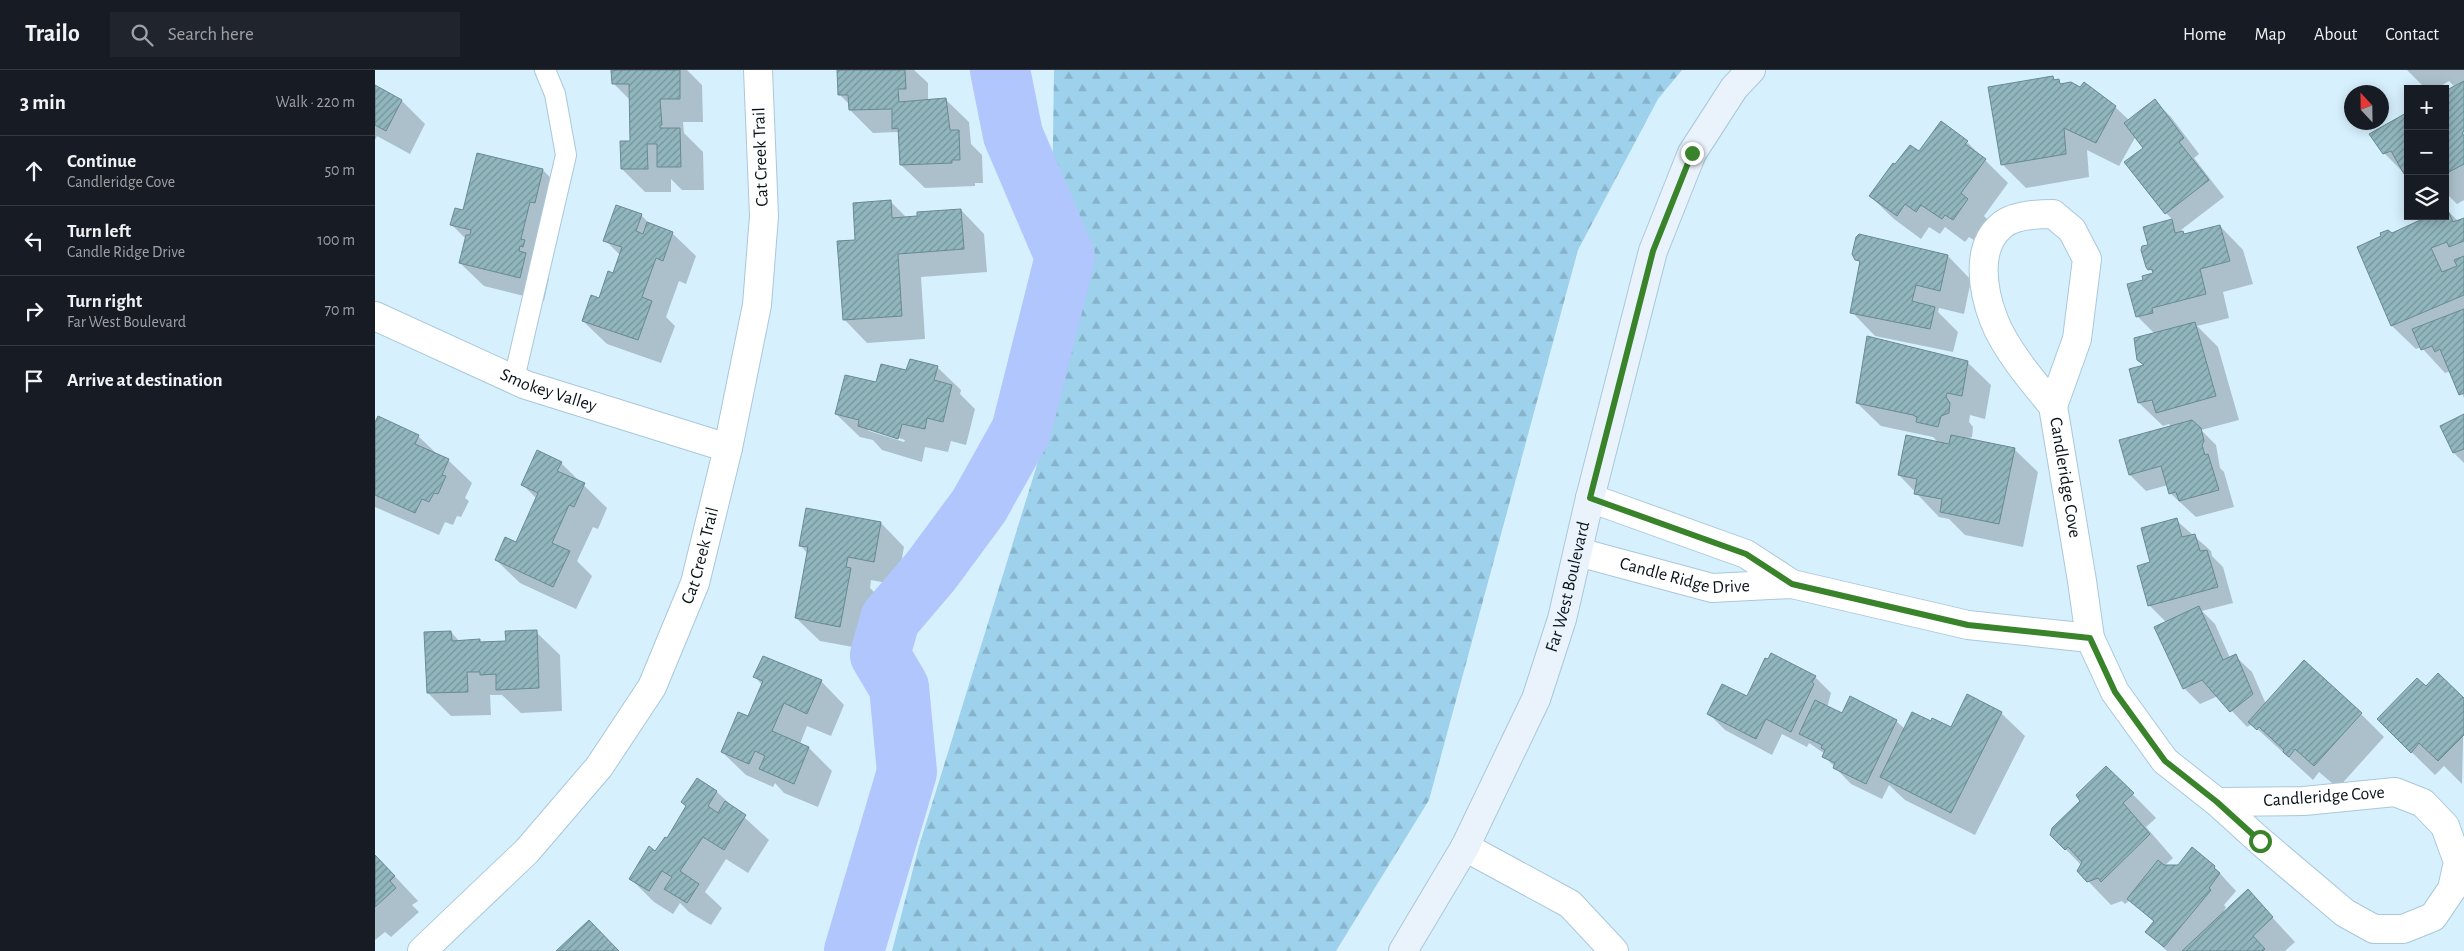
<!DOCTYPE html>
<html lang="en">
<head>
<meta charset="utf-8">
<style>
	:root { --surface:#171b24; --page:#20242c; --text:#f1f3f6; --muted:#9ea1a6; --line:#363941 }
	body { margin:0; font-family:"Alegreya Sans",sans-serif; background:var(--page); color:var(--text) }
	.controls { position:absolute; right:15px; top:15px; display:grid; overflow:hidden; border-radius:0px; box-shadow:0 2px 12px #0003 }
	.controls button { width:45px; height:45px; display:grid; place-items:center; padding:0; border:0; border-bottom:1px solid var(--line); background:var(--surface); color:var(--text); font:25px sans-serif }
	.compass { position:absolute; left:1969px; top:15px; width:45px; height:45px; border-radius:50%; background:var(--surface); box-shadow:0 2px 12px #0003; rotate:338deg }
	.stop { position:absolute; width:15px; height:15px; margin:-11px; border:4px solid #39832a; border-radius:50%; background:#fff }
	.stop.end { background:#39832a; border-color:#fff; box-shadow:0 1px 5px #0008 }
	.list { margin:0; padding:0; list-style:none }
	h2 { display:flex; justify-content:space-between; align-items:center; height:65px; margin:0; padding:0 20px; font-size:21px }
	h2 small { font-size:16px; font-weight:400; color:var(--muted) }
	.list li { display:grid; grid-template-columns:32px 1fr auto; gap:15px; align-items:center; box-sizing:border-box; height:70px; padding:0 20px; border-top:1px solid var(--line) }
	.list b { display:block; font-size:19px; white-space:nowrap }
	.list p { margin:0; font-size:16px; white-space:nowrap; color:var(--muted) }
	.list em { font-size:16px; font-style:normal; color:var(--muted) }
	.icon { flex:none; width:28px; height:28px; fill:none; stroke:currentColor; stroke-width:2; stroke-linecap:round; stroke-linejoin:round }
	.map { position:relative; flex:none; width:2089px; height:881px; overflow:hidden }
	header { display:flex; align-items:center; gap:30px; box-sizing:border-box; height:70px; padding:0 25px; background:var(--surface); border-bottom:1px solid var(--line) }
	header strong { font-size:24px }
	nav { display:flex; gap:28px; margin-inline-start:auto; font-size:18px }
	.search { width:350px; height:45px; background:var(--page); display:flex; align-items:center; gap:12px; box-sizing:border-box; padding:0 18px; border-radius:0px; color:var(--muted); font-size:19px }
	main { display:flex }
	aside { flex:1; background:var(--surface) }
	.map>svg:first-child { display:block }
</style>
</head>
<body>
<header>
<strong>Trailo</strong>
<div class="search"><svg class="icon" aria-label="search" viewBox="0 0 24 24"><circle cx="10" cy="10" r="6"/><path d="M15 15l6 6"/></svg>Search here</div>
<nav><a>Home</a><a>Map</a><a>About</a><a>Contact</a></nav>
</header>
<main>
<aside>
<h2>3 min<small>Walk · 220 m</small></h2>
<ul class="list">
<li><svg class="icon" aria-label="ahead" viewBox="0 0 24 24"><path d="M12 20V5M6 11l6-6 6 6"/></svg><div><b>Continue</b><p>Candleridge Cove</p></div><em>50 m</em></li>
<li><svg class="icon" aria-label="left" viewBox="0 0 24 24"><path d="M17 20v-9H6M10 6l-5 5 5 5"/></svg><div><b>Turn left</b><p>Candle Ridge Drive</p></div><em>100 m</em></li>
<li><svg class="icon" aria-label="right" viewBox="0 0 24 24"><path d="M7 20v-9h11M14 6l5 5-5 5"/></svg><div><b>Turn right</b><p>Far West Boulevard</p></div><em>70 m</em></li>
<li><svg class="icon" aria-label="arrive" viewBox="0 0 24 24"><path d="M6 21V4h12l-3 4 3 4H6"/></svg><div><b>Arrive at destination</b></div></li>
</ul>
</aside>
<div class="map">
<svg width="2089" height="881" viewBox="0 0 2089 881">
	<defs>
		<pattern id="forest-firs" width="22" height="20" patternUnits="userSpaceOnUse" patternTransform="scale(1.25)"><rect width="22" height="20" fill="#9ed1ec"/><path d="M5 1l3.5 6h-7zM16 11l3.5 6h-7z" fill="#87b3ca"/></pattern>
		<pattern id="building-hatch" width="6" height="6" patternUnits="userSpaceOnUse" patternTransform="scale(1.25)"><rect width="6" height="6" fill="#92b6be"/><path d="M-1 1l2-2M0 6l6-6M5 7l2-2" fill="none" stroke="#75939a"/></pattern>
	</defs>
	<rect width="100%" height="100%" fill="#d7f0fe"/>
	<!-- forest -->
	<path fill="url(#forest-firs)" d="M 679,0 L 1307,0 L 1283,29 L 1203,180 L 1054,730 L 961,881 L 517,881 L 544,776 L 674,356 Z"/>
	<!-- shadow -->
	<g fill="#0003" fill-rule="evenodd">
		<path d="M 238,0 L 312,0 L 327,15 L 328,52 L 308,52 L 309,63 L 328,82 L 329,120 L 307,120 L 296,109 L 296,122 L 270,122 L 247,99 L 256,72 L 256,31 L 238,13 Z"/>
		<path d="M 464,0 L 539,0 L 553,13 L 553,30 L 570,29 L 594,52 L 596,74 L 607,85 L 608,113 L 600,113 L 600,116 L 550,118 L 526,95 L 525,64 L 523,62 L 498,63 L 475,40 L 475,35 L 465,25 Z"/>
		<path d="M 2032,0 L 2089,0 L 2089,130 L 2082,134 L 2070,122 L 2070,22 L 2080,17 L 2074,11 L 2061,19 L 2051,19 Z"/>
		<path d="M 1677,7 L 1687,15 L 1740,37 L 1754,50 L 1780,31 L 1796,47 L 1824,84 L 1819,88 L 1849,127 L 1806,160 L 1811,165 L 1845,156 L 1868,180 L 1878,214 L 1848,222 L 1854,248 L 1822,256 L 1843,277 L 1864,350 L 1826,360 L 1841,375 L 1845,398 L 1849,402 L 1859,437 L 1821,447 L 1795,423 L 1793,415 L 1771,421 L 1755,405 L 1797,357 L 1794,354 L 1788,356 L 1764,333 L 1755,300 L 1769,296 L 1763,290 L 1780,264 L 1762,246 L 1770,211 L 1779,204 L 1772,196 L 1775,176 L 1770,157 L 1798,150 L 1791,143 L 1770,78 L 1761,66 L 1744,96 L 1712,80 L 1714,107 L 1651,118 L 1627,94 Z"/>
		<path d="M 0,17 L 27,31 L 50,54 L 35,84 L 2,66 L 0,70 Z"/>
		<path d="M 2033,43 L 2033,107 L 2009,83 Z"/>
		<path d="M 1592,72 L 1633,113 L 1609,146 L 1616,153 L 1602,172 L 1594,167 L 1590,172 L 1570,157 L 1565,164 L 1554,157 L 1546,169 L 1519,149 L 1495,126 L 1521,96 L 1544,83 Z"/>
		<path d="M 103,85 L 168,100 L 191,124 L 168,201 L 174,208 L 169,231 L 109,216 L 85,193 L 91,169 L 77,155 L 89,142 Z"/>
		<path d="M 516,132 L 532,148 L 586,140 L 609,164 L 612,202 L 546,207 L 550,269 L 492,273 L 469,249 L 482,171 Z"/>
		<path d="M 2072,140 L 2083,151 L 2089,149 L 2089,328 L 2076,301 L 2070,303 L 2046,277 L 2041,279 L 2017,256 L 1984,177 L 2070,146 Z"/>
		<path d="M 266,145 L 277,156 L 297,163 L 321,186 L 311,214 L 304,211 L 291,247 L 300,256 L 286,293 L 232,274 L 208,251 L 225,229 L 239,204 L 246,186 L 230,170 Z"/>
		<path d="M 1573,186 L 1596,210 L 1589,244 L 1564,238 L 1563,242 L 1583,262 L 1578,282 L 1500,266 L 1477,242 L 1486,193 L 1481,189 Z"/>
		<path d="M 1592,292 L 1616,315 L 1610,349 L 1595,345 L 1594,352 L 1598,357 L 1597,367 L 1590,369 L 1639,379 L 1663,402 L 1648,477 L 1590,465 L 1574,449 L 1564,447 L 1524,405 L 1564,373 L 1558,367 L 1506,356 L 1482,333 Z"/>
		<path d="M 562,297 L 586,320 L 585,324 L 600,339 L 591,375 L 576,371 L 573,382 L 550,377 L 547,392 L 507,380 L 498,370 L 485,367 L 461,344 L 502,313 L 532,302 ZM 490,357 L 530,370 L 529,372 L 494,361 Z"/>
		<path d="M 2089,346 L 2089,393 L 2079,383 Z"/>
		<path d="M 0,355 L 43,366 L 62,384 L 73,390 L 97,413 L 90,428 L 94,431 L 86,447 L 82,446 L 78,455 L 70,452 L 64,465 L 0,437 Z"/>
		<path d="M 186,393 L 232,438 L 223,459 L 218,457 L 202,491 L 217,506 L 201,539 L 145,513 L 121,490 L 142,473 L 162,429 L 147,414 Z"/>
		<path d="M 1801,450 L 1836,481 L 1837,486 L 1848,497 L 1858,533 L 1827,541 L 1840,554 L 1855,588 L 1860,586 L 1877,602 L 1891,634 L 1986,644 L 2009,667 L 1963,718 L 1944,702 L 1938,710 L 1877,654 L 1872,657 L 1843,626 L 1825,634 L 1809,618 L 1791,552 L 1774,535 L 1777,493 Z"/>
		<path d="M 506,453 L 529,477 L 522,515 L 496,510 L 495,518 L 499,522 L 489,579 L 445,571 L 421,548 L 433,484 L 425,475 Z"/>
		<path d="M 76,562 L 85,572 L 105,571 L 107,573 L 132,572 L 161,562 L 185,585 L 187,641 L 146,643 L 127,625 L 115,625 L 116,645 L 76,646 L 53,623 Z"/>
		<path d="M 380,607 L 446,611 L 469,635 L 456,666 L 432,656 L 425,674 L 434,678 L 457,701 L 443,737 L 409,723 L 400,713 L 398,717 L 371,705 L 347,682 L 373,648 L 387,615 Z"/>
		<path d="M 1440,607 L 1456,623 L 1452,638 L 1467,645 L 1521,651 L 1530,659 L 1556,653 L 1576,658 L 1626,643 L 1650,666 L 1600,765 L 1530,730 L 1514,715 L 1507,729 L 1476,714 L 1449,686 L 1450,684 L 1434,673 L 1432,677 L 1407,664 L 1397,685 L 1350,660 L 1334,644 L 1372,628 Z"/>
		<path d="M 2051,618 L 2089,630 L 2087,714 L 2069,696 L 2060,705 L 2003,649 Z"/>
		<path d="M 1731,697 L 1781,748 L 1771,757 L 1798,788 L 1789,796 L 1839,797 L 1861,821 L 1849,835 L 1851,837 L 1846,846 L 1873,821 L 1920,872 L 1910,881 L 1792,881 L 1771,861 L 1779,852 L 1755,830 L 1750,834 L 1747,831 L 1736,835 L 1713,811 L 1706,795 L 1677,765 L 1707,731 Z"/>
		<path d="M 322,710 L 342,722 L 394,770 L 373,803 L 351,789 L 330,822 L 347,838 L 336,855 L 314,842 L 305,833 L 298,844 L 279,832 L 255,808 L 293,770 L 312,737 Z"/>
		<path d="M 0,785 L 43,831 L 37,835 L 44,842 L 16,867 L 10,862 L 0,870 Z"/>
	</g>
	<g fill="none" stroke-linecap="round" stroke-linejoin="round">
		<!-- river -->
		<path stroke="#b1c6fc" stroke-width="60" d="M 479,881 L 532,702 L 524,617 L 505,585 L 515,549 L 556,501 L 604,436 L 646,361 L 690,187 L 638,65 L 625,0"/>
	</g>
	<!-- building -->
	<g fill="url(#building-hatch)" stroke="#688a92">
		<path d="M 236,0 L 305,0 L 305,29 L 285,29 L 287,55 L 285,55 L 285,58 L 305,58 L 306,97 L 282,97 L 282,74 L 272,74 L 273,99 L 246,99 L 245,71 L 255,71 L 254,14 L 237,14 Z"/>
		<path d="M 462,0 L 530,0 L 531,19 L 523,19 L 524,32 L 571,28 L 575,60 L 584,60 L 585,90 L 577,90 L 577,93 L 525,95 L 523,58 L 517,59 L 517,39 L 474,40 L 473,25 L 463,25 Z"/>
		<path d="M 1678,6 L 1679,10 L 1684,9 L 1685,14 L 1696,12 L 1705,17 L 1709,12 L 1741,36 L 1721,73 L 1689,58 L 1691,84 L 1626,95 L 1613,17 Z"/>
		<path d="M 2089,11 L 2089,61 L 2087,63 L 2089,66 L 2089,94 L 2070,104 L 2070,21 Z"/>
		<path d="M 0,15 L 27,30 L 11,61 L 0,55 Z"/>
		<path d="M 1780,29 L 1809,68 L 1804,72 L 1834,110 L 1790,144 L 1749,92 L 1768,78 L 1749,53 Z"/>
		<path d="M 2033,42 L 2033,102 L 2029,104 L 2016,81 L 2008,84 L 1994,64 Z"/>
		<path d="M 1566,51 L 1593,71 L 1590,74 L 1611,89 L 1586,123 L 1593,129 L 1578,150 L 1570,145 L 1567,149 L 1546,135 L 1541,142 L 1530,134 L 1522,146 L 1494,126 L 1518,93 L 1520,94 L 1535,75 L 1544,81 Z"/>
		<path d="M 102,83 L 168,99 L 160,133 L 155,132 L 146,169 L 150,170 L 148,177 L 145,176 L 144,181 L 151,183 L 145,208 L 84,193 L 91,165 L 95,165 L 96,160 L 75,155 L 80,138 L 88,140 Z"/>
		<path d="M 516,130 L 517,148 L 542,146 L 542,142 L 586,139 L 589,179 L 523,184 L 527,246 L 468,250 L 462,171 L 480,170 L 478,133 Z"/>
		<path d="M 241,135 L 267,144 L 261,161 L 268,164 L 272,152 L 298,162 L 288,191 L 281,188 L 267,227 L 277,231 L 263,270 L 207,251 L 216,225 L 224,228 L 233,201 L 238,203 L 247,177 L 228,171 Z"/>
		<path d="M 2072,138 L 2078,152 L 2089,148 L 2089,171 L 2074,177 L 2072,172 L 2056,178 L 2067,202 L 2082,196 L 2079,190 L 2089,186 L 2089,225 L 2016,256 L 1982,177 L 2006,166 L 2005,163 L 2013,160 L 2017,163 L 2054,146 L 2070,146 L 2070,139 Z"/>
		<path d="M 1797,149 L 1800,163 L 1808,161 L 1809,164 L 1845,155 L 1855,191 L 1825,199 L 1831,224 L 1777,238 L 1778,243 L 1761,247 L 1752,214 L 1768,210 L 1767,206 L 1778,203 L 1777,199 L 1773,200 L 1771,197 L 1766,180 L 1767,176 L 1773,175 L 1768,157 Z"/>
		<path d="M 1484,164 L 1573,185 L 1565,221 L 1541,215 L 1537,231 L 1560,237 L 1555,259 L 1475,243 L 1485,191 L 1480,190 L 1477,184 L 1481,167 Z"/>
		<path d="M 2089,239 L 2089,323 L 2084,325 L 2065,279 L 2060,282 L 2057,276 L 2046,280 L 2037,259 Z"/>
		<path d="M 1820,252 L 1841,326 L 1781,343 L 1777,330 L 1763,333 L 1754,299 L 1769,295 L 1762,290 L 1759,268 Z"/>
		<path d="M 1492,266 L 1593,291 L 1587,326 L 1572,323 L 1571,327 L 1575,333 L 1574,343 L 1566,346 L 1563,357 L 1541,352 L 1542,347 L 1538,345 L 1481,333 Z"/>
		<path d="M 535,289 L 563,296 L 559,310 L 577,315 L 568,352 L 552,348 L 550,359 L 527,354 L 523,369 L 483,356 L 484,350 L 460,344 L 470,305 L 501,312 L 506,294 L 531,300 Z"/>
		<path d="M 2089,344 L 2089,379 L 2078,383 L 2065,356 Z"/>
		<path d="M 3,346 L 44,365 L 40,374 L 74,389 L 67,405 L 71,406 L 63,424 L 59,423 L 54,432 L 47,429 L 40,443 L 0,425 L 0,352 Z"/>
		<path d="M 1817,350 L 1826,358 L 1829,371 L 1827,375 L 1830,385 L 1833,384 L 1844,420 L 1804,431 L 1801,422 L 1794,424 L 1786,396 L 1754,405 L 1744,370 Z"/>
		<path d="M 1531,365 L 1574,374 L 1576,365 L 1640,378 L 1624,454 L 1565,442 L 1567,429 L 1539,424 L 1542,409 L 1523,405 Z"/>
		<path d="M 162,380 L 187,392 L 182,401 L 210,413 L 199,437 L 194,435 L 177,473 L 195,481 L 178,517 L 120,490 L 130,467 L 141,472 L 163,423 L 146,415 Z"/>
		<path d="M 431,438 L 506,452 L 499,492 L 473,487 L 471,497 L 476,498 L 465,557 L 420,548 L 433,477 L 424,476 Z"/>
		<path d="M 1802,448 L 1807,467 L 1820,464 L 1825,481 L 1832,480 L 1843,517 L 1773,536 L 1762,496 L 1775,492 L 1766,458 Z"/>
		<path d="M 1824,536 L 1848,590 L 1861,584 L 1878,624 L 1855,642 L 1827,610 L 1808,619 L 1779,557 Z"/>
		<path d="M 162,560 L 164,618 L 121,620 L 121,604 L 105,605 L 105,602 L 92,602 L 93,622 L 52,623 L 49,562 L 76,561 L 77,571 L 105,569 L 105,572 L 131,571 L 130,561 Z"/>
		<path d="M 1396,583 L 1441,606 L 1437,612 L 1439,614 L 1416,662 L 1391,649 L 1381,669 L 1332,644 L 1347,614 L 1372,626 L 1390,588 L 1393,589 Z"/>
		<path d="M 388,586 L 447,610 L 432,644 L 409,633 L 397,661 L 434,677 L 419,714 L 384,699 L 390,686 L 380,681 L 374,694 L 346,682 L 363,642 L 373,646 L 388,611 L 378,607 Z"/>
		<path d="M 1929,590 L 1987,643 L 1939,696 L 1920,679 L 1914,687 L 1908,682 L 1909,680 L 1884,657 L 1882,660 L 1873,652 Z"/>
		<path d="M 2063,603 L 2089,628 L 2089,665 L 2063,691 L 2044,673 L 2036,683 L 2002,649 L 2042,608 L 2051,616 Z"/>
		<path d="M 1592,624 L 1627,642 L 1576,743 L 1505,707 L 1537,642 L 1556,651 L 1557,648 L 1576,657 Z"/>
		<path d="M 1475,626 L 1522,650 L 1491,714 L 1458,698 L 1460,693 L 1447,687 L 1450,680 L 1446,678 L 1447,675 L 1424,664 L 1440,630 L 1467,643 Z"/>
		<path d="M 1731,696 L 1759,723 L 1748,733 L 1775,764 L 1726,812 L 1723,808 L 1712,812 L 1702,801 L 1707,792 L 1693,777 L 1690,780 L 1675,765 L 1677,758 L 1705,731 L 1701,725 Z"/>
		<path d="M 322,708 L 342,721 L 333,736 L 343,743 L 350,731 L 371,745 L 349,780 L 328,767 L 305,801 L 324,814 L 312,833 L 289,819 L 297,807 L 287,801 L 274,821 L 254,809 L 274,776 L 280,781 L 290,767 L 292,768 L 311,736 L 306,732 Z"/>
		<path d="M 1817,777 L 1840,796 L 1839,798 L 1845,803 L 1834,818 L 1836,820 L 1789,877 L 1770,862 L 1779,851 L 1752,829 L 1783,790 L 1789,795 L 1803,795 Z"/>
		<path d="M 0,785 L 20,806 L 15,811 L 21,818 L 0,837 Z"/>
		<path d="M 1873,819 L 1898,847 L 1878,866 L 1890,879 L 1888,881 L 1807,881 Z"/>
		<path d="M 214,850 L 244,881 L 181,881 Z"/>
	</g>
	<g fill="none" stroke-linecap="round" stroke-linejoin="round">
		<defs>
			<path id="lane" d="M 139,309 L 191,85 L 180,24 L 170,0"/>
			<g id="street">
				<path id="s1" d="M 0,246 L 151,315 L 353,378"/>
				<path id="s2" d="M 1678,336 C 1658,312 1630,279 1619,250 C 1608,222 1600,178 1626,156 C 1638,145 1663,144 1678,144 L 1697,160 L 1712,189 L 1702,269 L 1678,336 L 1707,511 L 1715,568 L 1740,622 L 1790,691 L 1842,732 L 1885,771 L 1970,843 L 1999,859 L 2028,859 L 2058,847 L 2077,819 L 2083,792 L 2070,756 L 2048,733 L 2020,722 L 1929,731 L 1842,732"/>
				<path d="M 1215,428 L 1371,484 L 1417,514"/>
				<path id="s3" d="M 1203,482 L 1337,518 L 1417,514 L 1593,555 L 1715,568"/>
				<path d="M 1090,777 L 1195,834 L 1239,881"/>
				<path id="s4" d="M 47,881 L 152,781 L 224,697 L 277,617 L 320,513 L 353,378 L 382,235 L 389,146 L 383,0"/>
			</g>
			<g id="secondary">
				<path id="s5" d="M 1028,881 L 1090,777 L 1161,629 L 1187,549 L 1215,428 L 1278,181 L 1317,83 L 1359,18 L 1376,0"/>
			</g>
		</defs>
		<!-- lane casing -->
		<use href="#lane" stroke="#a9c8d9" stroke-width="22"/>
		<!-- street casing -->
		<use href="#street" stroke="#a9c8d9" stroke-width="30"/>
		<!-- secondary casing -->
		<use href="#secondary" stroke="#a9c8d9" stroke-width="30"/>
		<!-- lane -->
		<use href="#lane" stroke="#fff" stroke-width="20"/>
		<!-- street -->
		<use href="#street" stroke="#fff" stroke-width="28"/>
		<!-- secondary -->
		<use href="#secondary" stroke="#eaf3fc" stroke-width="28"/>
	</g>
	<g fill="none" stroke-linecap="round" stroke-linejoin="round">
		<!-- route -->
		<path stroke="#39832a" stroke-width="6" d="M 1317,83 L 1278,181 L 1215,428 L 1371,484 L 1417,514 L 1593,555 L 1715,568 L 1740,622 L 1790,691 L 1842,732 L 1885,771"/>
	</g>
	<g text-anchor="middle" dominant-baseline="central" stroke-width="5" stroke-linejoin="round" paint-order="stroke">
		<!-- street labels -->
		<g font-size="18" fill="#091419" stroke="#fff">
			<text transform="translate(386 87) rotate(-92)">Cat Creek Trail</text>
			<text stroke="none"><textPath href="#s1" startOffset="189">Smokey Valley</textPath></text>
			<text stroke="none"><textPath href="#s2" startOffset="541">Candleridge Cove</textPath></text>
			<text stroke="none"><textPath href="#s4" startOffset="492">Cat Creek Trail</textPath></text>
			<text stroke="none"><textPath href="#s3" startOffset="110">Candle Ridge Drive</textPath></text>
			<text stroke="none"><textPath href="#s5" startOffset="402">Far West Boulevard</textPath></text>
			<text transform="translate(1949 727) rotate(-4)">Candleridge Cove</text>
		</g>
	</g>
</svg>
<div class="controls">
<button>+</button>
<button>−</button>
<button><svg class="icon" aria-label="layers" viewBox="0 0 24 24"><path d="M12 4l9 5-9 5-9-5zM3 14l9 5 9-5"/></svg></button>
</div>
<svg class="compass" viewBox="-18 -18 36 36"><path d="M0-13l5 13h-10z" fill="#e53935"/><path d="M0 13l5-13h-10z" fill="#9ea1a6"/></svg>
<div class="stop" style="left:1885px;top:771px"></div>
<div class="stop end" style="left:1317px;top:83px"></div>
</div>
</main>
</body>
</html>
